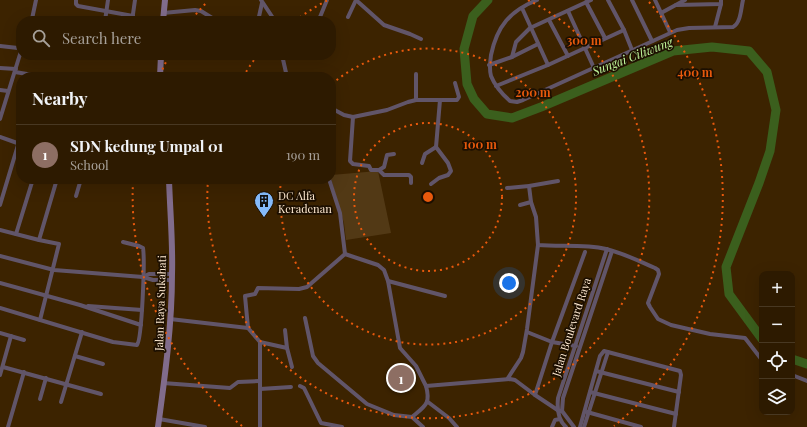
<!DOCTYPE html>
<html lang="en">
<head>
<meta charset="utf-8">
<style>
	:root { --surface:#2d1a00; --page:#39270f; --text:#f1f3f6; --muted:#a7a199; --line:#483822; --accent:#85bbfb }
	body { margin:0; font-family:"Playfair Display",serif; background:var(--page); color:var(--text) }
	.controls { position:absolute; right:12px; bottom:12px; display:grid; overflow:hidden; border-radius:8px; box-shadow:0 4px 16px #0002 }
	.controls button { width:36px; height:36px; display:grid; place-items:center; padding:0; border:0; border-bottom:1px solid var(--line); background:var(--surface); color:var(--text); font:20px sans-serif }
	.you { position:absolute; left:509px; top:283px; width:14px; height:14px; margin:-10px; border:3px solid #fff; border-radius:50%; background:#1a73e8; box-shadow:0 0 0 6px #1a73e833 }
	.badge { display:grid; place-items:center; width:26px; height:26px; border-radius:50%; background:var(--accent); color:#fff; font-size:13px; font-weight:700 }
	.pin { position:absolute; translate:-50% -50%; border:2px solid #fff; box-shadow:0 1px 4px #0006 }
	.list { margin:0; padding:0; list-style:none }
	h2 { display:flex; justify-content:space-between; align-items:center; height:52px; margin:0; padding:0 16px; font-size:17px }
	h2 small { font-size:13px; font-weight:400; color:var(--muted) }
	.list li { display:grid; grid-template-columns:26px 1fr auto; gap:12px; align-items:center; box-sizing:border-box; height:60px; padding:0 16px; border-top:1px solid var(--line) }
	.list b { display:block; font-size:15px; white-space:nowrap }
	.list p { margin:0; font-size:13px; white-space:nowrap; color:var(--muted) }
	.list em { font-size:13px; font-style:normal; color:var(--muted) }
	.icon { flex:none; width:22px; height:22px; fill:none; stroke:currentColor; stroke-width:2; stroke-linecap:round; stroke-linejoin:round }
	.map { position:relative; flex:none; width:807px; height:427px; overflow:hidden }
	.search { position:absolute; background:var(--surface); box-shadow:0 4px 16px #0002; left:16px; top:16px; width:320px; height:44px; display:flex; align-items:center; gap:10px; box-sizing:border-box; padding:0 14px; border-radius:16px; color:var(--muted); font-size:15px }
	.panel { position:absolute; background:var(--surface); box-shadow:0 4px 16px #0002; left:16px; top:72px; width:320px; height:112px; border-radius:16px }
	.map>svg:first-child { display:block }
</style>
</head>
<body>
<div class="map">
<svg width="807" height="427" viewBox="0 0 807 427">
	<rect width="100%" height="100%" fill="#3c2300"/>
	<!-- green -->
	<path fill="#523915" d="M 378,171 L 391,233 L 346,240 L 344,223 L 331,179 L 331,175 Z"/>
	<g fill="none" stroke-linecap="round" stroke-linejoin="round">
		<!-- river -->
		<g stroke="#3b5f1d" stroke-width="9">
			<path d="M 488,0 L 473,16 L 464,49 L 467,84 L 474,99 L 487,114 L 512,118 L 541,107 L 673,51 L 712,47 L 749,51 L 767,72 L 776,110 L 770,151 L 759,183 L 726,267 L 729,294 L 762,339"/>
			<path d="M 792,359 L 807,364"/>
		</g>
		<!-- street -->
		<g stroke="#615569" stroke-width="4">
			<path d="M 76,0 L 76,4 L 78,6 L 133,16"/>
			<path d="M 261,0 L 275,21"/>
			<path d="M 356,0 L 384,25 L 410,34 L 421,39"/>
			<path d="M 537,0 C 510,11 497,26 491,55 C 490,62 489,69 491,76 C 495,86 502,94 510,101 L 517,102 L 523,100 L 677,30 L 689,28 L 733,27 C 741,23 741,8 743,0"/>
			<path d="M 608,0 L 624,30 L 632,50"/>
			<path d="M 632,0 L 652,41"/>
			<path d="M 655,0 L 670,32"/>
			<path d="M 586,2 L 605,38"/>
			<path d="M 676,5 L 721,4 L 721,0"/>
			<path d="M 522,8 L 548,65"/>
			<path d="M 568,11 L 594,68"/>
			<path d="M 163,13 L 195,10 L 201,11 L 217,21"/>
			<path d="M 661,13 L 685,0"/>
			<path d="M 320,17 L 327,0"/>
			<path d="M 348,17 L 356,0"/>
			<path d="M 32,19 L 36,0"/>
			<path d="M 549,20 L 568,56"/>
			<path d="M 105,21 L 108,0"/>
			<path d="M 132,21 L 135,0"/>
			<path d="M 258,21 L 262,3"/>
			<path d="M 715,27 L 721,4"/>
			<path d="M 0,46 L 18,48 L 21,50"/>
			<path d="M 282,55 L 287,77"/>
			<path d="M 512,57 L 516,42 L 530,28 L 591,0"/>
			<path d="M 489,65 L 512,57 L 538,44"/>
			<path d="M 0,68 L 16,69"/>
			<path d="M 15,72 L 39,76 L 39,77"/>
			<path d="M 39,76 L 53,77"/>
			<path d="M 496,86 L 548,65 L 624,30"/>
			<path d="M 0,90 L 8,91"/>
			<path d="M 416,100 L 416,74"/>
			<path d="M 331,108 L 344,115 L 353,117 L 387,110 L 408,102 L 416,100 L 457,100 L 459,97 L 455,83"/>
			<path d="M 353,117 L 350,161 L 353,164 L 369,166 L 371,170 L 379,170 L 384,175 L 409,175 L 411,177 L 411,183"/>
			<path d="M 0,119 L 21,51"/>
			<path d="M 0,137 L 20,144"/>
			<path d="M 422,163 L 425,154 L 436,147"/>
			<path d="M 379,170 L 384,167 L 387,155 L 394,154"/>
			<path d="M 329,179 L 340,213 L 345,254"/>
			<path d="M 431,184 L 439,178 L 448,175 L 451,171 L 448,163 L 436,147 L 440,100"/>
			<path d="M 529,186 L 531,202 L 536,217 L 538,245 C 560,247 584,244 606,249 C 623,253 639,261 655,268 L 658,270 L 659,274 L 648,303 L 650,307 L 658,319 L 671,325 L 710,334 L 745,338 L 762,360"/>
			<path d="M 507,188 L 529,186 L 558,181"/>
			<path d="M 76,196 L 81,179"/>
			<path d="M 0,205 L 21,135"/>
			<path d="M 520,205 L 531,202"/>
			<path d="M 0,230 L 39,240 L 59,244 L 40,320"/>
			<path d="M 16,234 L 33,179"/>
			<path d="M 39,240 L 57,179"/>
			<path d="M 0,256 L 54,270 L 143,277 L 153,280 L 172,280"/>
			<path d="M 143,277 L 149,274 L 172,274"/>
			<path d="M 388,281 L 445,296"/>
			<path d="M 0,283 L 80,305 L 141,325"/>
			<path d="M 88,306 L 142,310"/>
			<path d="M 0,308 L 113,342 L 137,345 C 142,339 145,260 143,248 L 139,246 L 123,242"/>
			<path d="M 305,318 L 313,356 L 318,363 L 367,404 L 394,415 L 412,417 L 423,427"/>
			<path d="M 170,319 L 248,328"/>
			<path d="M 527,332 L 552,342 L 576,346"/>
			<path d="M 0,333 L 24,340"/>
			<path d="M 260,342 L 287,348 L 285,330"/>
			<path d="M 287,348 L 292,367"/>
			<path d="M 75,356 L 103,364"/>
			<path d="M 3,367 L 101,394"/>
			<path d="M 596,371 L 679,392"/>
			<path d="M 0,375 L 11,336"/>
			<path d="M 792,375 L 807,381"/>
			<path d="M 508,378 L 521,358 L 523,352 L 527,329 L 538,245"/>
			<path d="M 163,383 L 230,388 L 238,382 L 259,381"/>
			<path d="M 300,386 L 304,388 L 321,423 L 342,427"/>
			<path d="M 260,389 L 291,387"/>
			<path d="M 590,392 L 676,414"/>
			<path d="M 535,395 L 552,342 L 585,252"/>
			<path d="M 40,399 L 46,378"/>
			<path d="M 61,402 L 82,332"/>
			<path d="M 428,402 L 449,418 L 457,427"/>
			<path d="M 562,411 L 563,398 L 612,251"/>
			<path d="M 562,411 L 574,427"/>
			<path d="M 587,412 L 641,427"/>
			<path d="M 412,417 C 425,406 431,404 426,386"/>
			<path d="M 159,419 L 205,427"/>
			<path d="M 8,427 L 24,372"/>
			<path d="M 260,427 L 260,342 L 248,328 L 245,296 L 255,294 L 258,288 L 299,289 L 307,287 L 345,254 L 378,265 L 384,270 L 388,281 L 400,348 L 416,366 L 426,386 L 510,379 L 515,380 L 535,395 L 559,411 L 562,411"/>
			<path d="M 552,427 L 555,420 L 560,419"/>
			<path d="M 566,427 C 558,420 557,408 558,398 L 607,249"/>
			<path d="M 580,427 L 600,356 L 604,351 L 680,371 L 681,375 L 674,427"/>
			<path d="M 584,427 L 608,352"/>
		</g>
		<!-- secondary -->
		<g stroke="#816c8c" stroke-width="6">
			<path d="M 163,21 L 165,0"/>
			<path d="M 160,77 L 161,55"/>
			<path d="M 158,427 C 165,376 172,325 172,274 C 173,243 170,211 169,179"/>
		</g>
	</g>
	<!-- distance rings -->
	<g fill="none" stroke="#e8590c" stroke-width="2" stroke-dasharray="2 4">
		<circle cx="428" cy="197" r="74"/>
		<path d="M332 84A148 148 0 1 1 281 180"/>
		<path d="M243 77A221 221 0 0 1 257 56M295 21A221 221 0 0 1 328 0M528 0A221 221 0 1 1 208 180"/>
		<path d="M242 426A295 295 0 0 1 133 182M160 75A295 295 0 0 1 169 56M192 19A295 295 0 0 1 207 2M649 2A295 295 0 0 1 614 426"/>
	</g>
	<!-- icons -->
	<defs>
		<symbol id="building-pin" viewBox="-11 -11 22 30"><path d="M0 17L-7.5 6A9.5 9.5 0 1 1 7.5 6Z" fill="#85bbfb" stroke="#1c0f00"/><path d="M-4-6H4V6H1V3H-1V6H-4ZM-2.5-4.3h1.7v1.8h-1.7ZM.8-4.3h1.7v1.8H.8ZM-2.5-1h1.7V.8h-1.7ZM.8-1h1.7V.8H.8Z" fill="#111"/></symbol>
	</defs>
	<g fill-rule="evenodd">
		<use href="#building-pin" x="253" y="190" width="22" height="30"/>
	</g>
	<g text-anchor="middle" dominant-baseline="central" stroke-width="3.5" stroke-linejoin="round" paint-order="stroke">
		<!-- poi labels -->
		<g font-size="11" fill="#ffead1" stroke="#1c0f00" text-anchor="start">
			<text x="278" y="195">DC Alfa<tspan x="278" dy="13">Keradenan</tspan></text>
		</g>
		<!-- street labels -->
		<g font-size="11" fill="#ffead1" stroke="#1c0f00">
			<text transform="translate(160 303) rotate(-88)">Jalan Raya Sukahati</text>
			<text transform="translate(571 327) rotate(-72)">Jalan Boulevard Raya</text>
		</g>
		<!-- water labels -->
		<g font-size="12" font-style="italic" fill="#c0f69a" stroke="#1c0f00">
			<text transform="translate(632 56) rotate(-21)">Sungai Ciliwung</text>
		</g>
	</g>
	<circle cx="428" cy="197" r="6" fill="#e8590c" stroke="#1c0f00" stroke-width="2"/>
	<g font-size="12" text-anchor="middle" font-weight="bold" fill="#e8590c" stroke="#1c0f00" stroke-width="3.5" stroke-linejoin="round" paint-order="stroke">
		<text x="584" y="45">300 m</text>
		<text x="695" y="77">400 m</text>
		<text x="533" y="97">200 m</text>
		<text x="480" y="149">100 m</text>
	</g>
</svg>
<div class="controls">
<button>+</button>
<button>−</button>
<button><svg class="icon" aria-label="locate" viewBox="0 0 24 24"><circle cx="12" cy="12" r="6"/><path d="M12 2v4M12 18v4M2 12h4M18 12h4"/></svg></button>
<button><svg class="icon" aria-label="layers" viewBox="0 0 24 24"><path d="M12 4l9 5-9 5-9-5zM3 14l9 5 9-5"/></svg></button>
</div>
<div class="you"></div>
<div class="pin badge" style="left:401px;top:378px;background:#8d6e63">1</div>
<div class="search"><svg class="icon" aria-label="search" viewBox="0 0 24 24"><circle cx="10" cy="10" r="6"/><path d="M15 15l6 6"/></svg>Search here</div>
<section class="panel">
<h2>Nearby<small></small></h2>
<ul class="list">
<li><span class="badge" style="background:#8d6e63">1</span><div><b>SDN kedung Umpal 01</b><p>School</p></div><em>190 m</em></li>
</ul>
</section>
</div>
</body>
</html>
